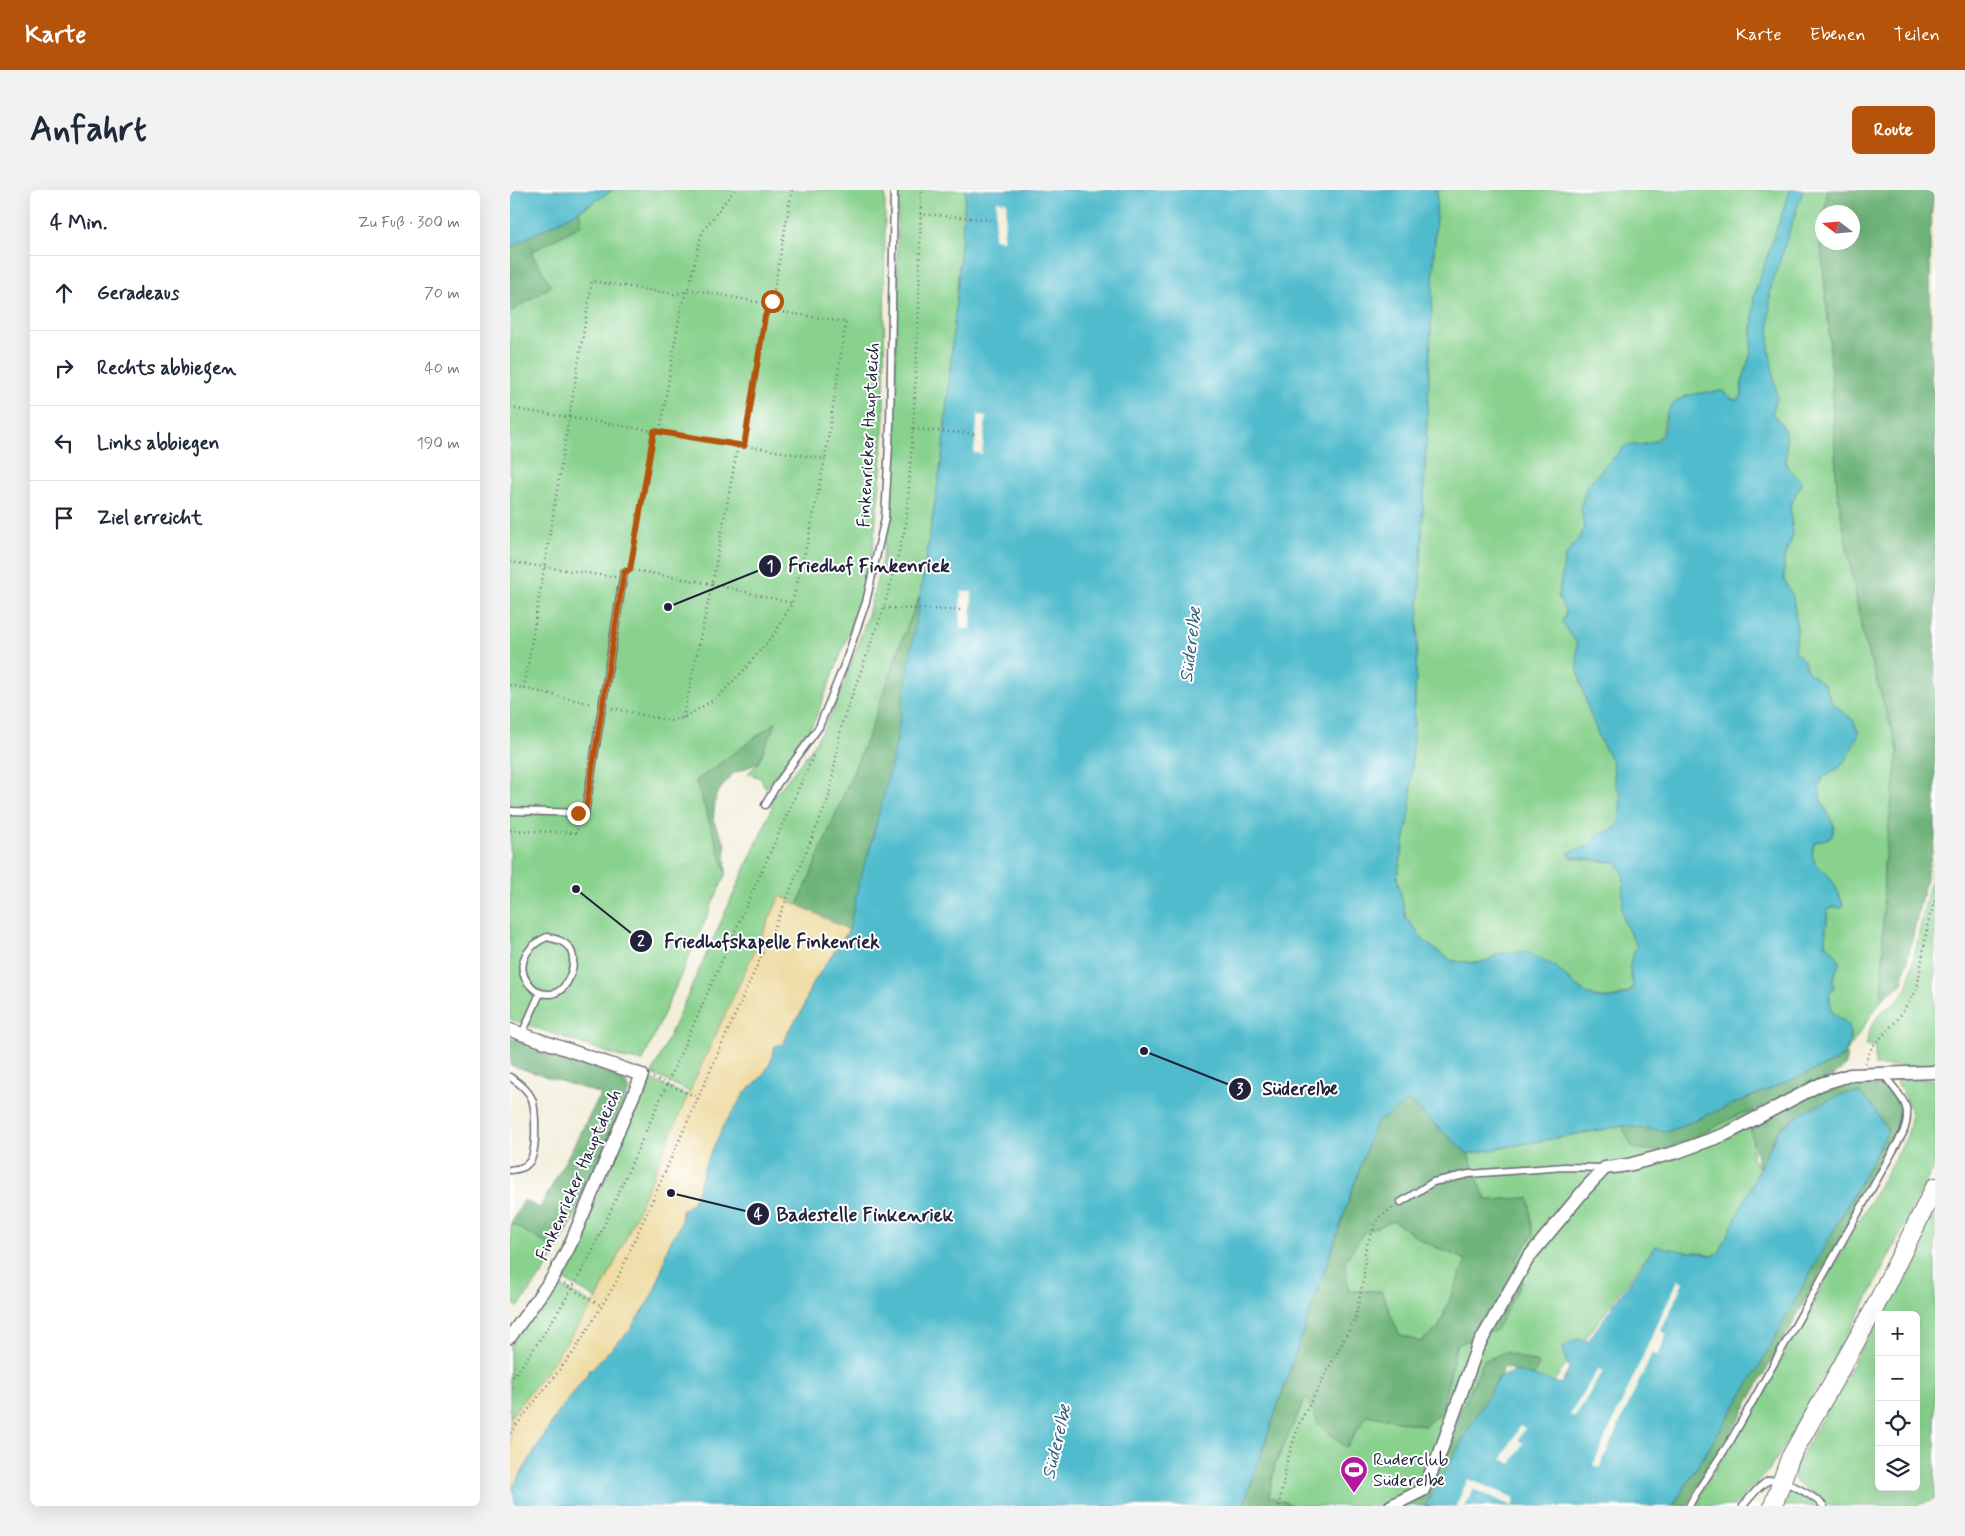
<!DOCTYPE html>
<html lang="de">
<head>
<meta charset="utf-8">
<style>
	:root { --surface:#fff; --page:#f2f2f3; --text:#1f2937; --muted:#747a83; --line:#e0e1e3; --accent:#b45309 }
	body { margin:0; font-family:Mynerve,sans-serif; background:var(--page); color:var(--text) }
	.controls { position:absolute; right:15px; bottom:15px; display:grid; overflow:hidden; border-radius:8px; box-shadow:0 5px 20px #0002 }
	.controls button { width:45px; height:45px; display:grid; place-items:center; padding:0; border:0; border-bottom:1px solid var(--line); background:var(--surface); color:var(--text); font:25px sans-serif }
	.compass { position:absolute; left:1305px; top:15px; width:45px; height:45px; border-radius:50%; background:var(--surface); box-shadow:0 5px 20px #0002; rotate:286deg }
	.stop { position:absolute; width:15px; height:15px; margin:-11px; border:4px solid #b45309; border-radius:50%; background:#fff }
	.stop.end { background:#b45309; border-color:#fff; box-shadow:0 1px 5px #0008 }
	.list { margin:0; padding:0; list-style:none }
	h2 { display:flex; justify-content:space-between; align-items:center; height:65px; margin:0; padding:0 20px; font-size:21px }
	h2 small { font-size:16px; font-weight:400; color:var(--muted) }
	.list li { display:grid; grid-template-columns:32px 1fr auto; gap:15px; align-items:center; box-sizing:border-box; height:75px; padding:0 20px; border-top:1px solid var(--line) }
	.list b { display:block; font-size:19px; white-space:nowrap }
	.list em { font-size:16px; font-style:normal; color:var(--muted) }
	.icon { flex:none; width:28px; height:28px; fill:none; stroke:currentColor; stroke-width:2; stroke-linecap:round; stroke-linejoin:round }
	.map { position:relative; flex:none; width:1425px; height:1316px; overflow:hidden; border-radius:8px }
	header { display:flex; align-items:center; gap:30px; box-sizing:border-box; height:70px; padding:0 25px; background:var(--accent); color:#fff }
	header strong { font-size:24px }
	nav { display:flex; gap:28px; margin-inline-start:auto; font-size:18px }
	.intro { display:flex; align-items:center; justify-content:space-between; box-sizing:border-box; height:120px; padding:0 30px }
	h1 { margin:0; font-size:35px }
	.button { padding:12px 22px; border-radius:8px; background:var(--accent); color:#fff; font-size:18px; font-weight:700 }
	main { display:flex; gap:30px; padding:0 30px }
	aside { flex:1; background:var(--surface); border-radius:8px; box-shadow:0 5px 20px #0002 }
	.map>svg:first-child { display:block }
</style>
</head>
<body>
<header>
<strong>Karte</strong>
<nav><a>Karte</a><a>Ebenen</a><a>Teilen</a></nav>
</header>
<div class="intro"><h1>Anfahrt</h1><a class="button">Route</a></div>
<main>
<aside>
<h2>4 Min.<small>Zu Fuß · 300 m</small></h2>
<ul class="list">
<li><svg class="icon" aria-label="ahead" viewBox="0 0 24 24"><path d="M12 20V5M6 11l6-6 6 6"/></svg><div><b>Geradeaus</b></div><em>70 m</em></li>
<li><svg class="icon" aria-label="right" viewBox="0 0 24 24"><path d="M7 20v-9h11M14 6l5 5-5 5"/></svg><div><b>Rechts abbiegen</b></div><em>40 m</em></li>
<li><svg class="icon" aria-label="left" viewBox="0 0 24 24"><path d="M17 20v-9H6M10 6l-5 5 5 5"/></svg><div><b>Links abbiegen</b></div><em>190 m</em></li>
<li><svg class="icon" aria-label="arrive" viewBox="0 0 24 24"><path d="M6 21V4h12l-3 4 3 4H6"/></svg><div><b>Ziel erreicht</b></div></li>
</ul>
</aside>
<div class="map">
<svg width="1425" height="1316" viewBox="0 0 1425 1316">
	<rect width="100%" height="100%" fill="#fff"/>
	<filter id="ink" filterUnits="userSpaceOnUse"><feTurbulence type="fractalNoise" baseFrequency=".02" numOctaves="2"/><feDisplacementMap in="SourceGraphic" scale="10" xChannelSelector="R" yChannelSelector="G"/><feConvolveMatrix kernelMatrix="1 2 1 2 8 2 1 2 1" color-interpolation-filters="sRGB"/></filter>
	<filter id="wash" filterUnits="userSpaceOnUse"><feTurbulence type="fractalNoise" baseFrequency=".0096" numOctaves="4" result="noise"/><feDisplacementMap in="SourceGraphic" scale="20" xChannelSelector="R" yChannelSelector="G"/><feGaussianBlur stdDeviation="1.12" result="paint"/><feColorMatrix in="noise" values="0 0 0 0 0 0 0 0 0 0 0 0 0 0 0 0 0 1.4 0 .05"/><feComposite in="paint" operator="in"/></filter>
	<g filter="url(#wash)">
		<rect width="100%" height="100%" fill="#f2eeda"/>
		<!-- green -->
		<g fill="#89d28e" stroke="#567a64">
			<path d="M 103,0 L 375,0 L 374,225 L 371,284 L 363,357 L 354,399 L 342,435 L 305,530 L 294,550 L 256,598 L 250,588 L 238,583 L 248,573 L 266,533 L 186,591 L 216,683 L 133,871 L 116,869 L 0,829 L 0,122 L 41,96 L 21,62 L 72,35 L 69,21 Z"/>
			<path d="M 388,0 L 456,0 L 432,268 L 410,405 L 392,450 L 361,539 L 288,715 L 270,706 L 180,902 L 142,884 L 257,630 L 262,617 L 262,609 L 300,561 L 314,538 L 334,494 L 358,425 L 373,366 L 384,274 Z"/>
			<path d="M 927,0 L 1280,0 L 1244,105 L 1241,162 L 1232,193 L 1232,205 L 1228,210 L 1224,210 L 1212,201 L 1175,206 L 1154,229 C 1155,253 1136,256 1116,255 L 1077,296 L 1071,317 L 1075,340 L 1055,367 L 1056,422 L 1052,433 L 1067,453 L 1067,463 L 1091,552 L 1103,572 L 1105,594 L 1111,605 L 1110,634 L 1102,640 L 1087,645 L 1083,654 L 1058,663 L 1060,667 L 1086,671 L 1106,672 L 1114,684 L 1114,732 L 1127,756 C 1119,772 1118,777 1123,795 L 1121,801 C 1093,814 1080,809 1058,789 C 1053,785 1049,778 1043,776 C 1027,769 1007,767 990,763 L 977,771 L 965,773 L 942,771 L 916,753 L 896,728 L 887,687 L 900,622 Z"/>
			<path d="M 1293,0 L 1318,0 L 1314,22 L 1312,22 L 1310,46 L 1319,140 L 1327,302 L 1353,446 L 1388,560 L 1374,675 L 1372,809 L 1336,863 L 1340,850 L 1339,835 L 1322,822 L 1319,804 L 1324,797 L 1323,789 L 1329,772 L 1324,761 L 1315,754 C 1315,742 1318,732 1317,720 L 1333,714 C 1329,707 1327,698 1323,692 C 1314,676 1296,675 1305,652 L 1322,647 L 1324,635 L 1311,610 L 1309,598 L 1313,587 C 1322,583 1333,576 1338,566 C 1343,558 1343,552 1349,543 L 1343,530 L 1321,512 L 1315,495 L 1297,481 L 1294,470 L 1285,462 L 1287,439 L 1283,407 L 1274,390 L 1274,368 L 1283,345 L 1280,316 L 1291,292 L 1276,275 C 1275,250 1281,243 1262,223 L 1267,208 L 1259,158 L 1260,100 Z"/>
			<path d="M 1425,670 L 1425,876 L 1365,876 L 1365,857 L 1356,855 L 1361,837 L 1370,823 L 1387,812 L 1397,798 Z"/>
			<path d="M 139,889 L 179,906 L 108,1066 L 87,1109 L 48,1086 L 73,1040 Z"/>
			<path d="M 1385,889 L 1425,889 L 1425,974 L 1357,1110 L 1274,1257 L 1258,1281 L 1224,1316 L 1184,1316 L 1193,1298 L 1232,1238 L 1396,948 C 1406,921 1399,912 1385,889 Z"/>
			<path d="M 1244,921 L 1242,968 L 1249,978 L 1217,1068 L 1135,1068 L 1042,1194 L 1023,1187 L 1028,1173 L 995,1162 L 974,1171 L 953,1216 L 923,1263 L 902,1316 L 786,1316 L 759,1307 L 765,1274 L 797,1205 L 808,1233 L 836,1258 L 857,1225 L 914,1236 L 932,1221 L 946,1155 L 986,1140 L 1005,1070 L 1023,1045 L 1019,1008 L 976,1010 L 958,964 L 1112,936 L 1123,957 L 1185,947 L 1230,924 Z"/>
			<path d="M 1425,1013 L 1425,1308 L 1406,1316 L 1320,1316 L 1304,1303 L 1288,1294 L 1284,1288 L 1282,1282 L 1369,1126 L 1369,1297 L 1406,1297 L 1406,1125 L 1369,1125 Z"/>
			<path d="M 884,1031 L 912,1051 L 956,1070 L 928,1139 L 910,1152 L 889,1144 L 871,1101 L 838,1101 L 835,1071 L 854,1042 Z"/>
			<path d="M 1,1033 L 47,1060 L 35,1080 L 8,1117 L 0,1111 Z"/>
			<path d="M 44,1092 L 84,1115 L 35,1183 L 0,1227 L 0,1156 Z"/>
			<path d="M 1285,1302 L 1291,1304 L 1308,1316 L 1272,1316 C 1274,1308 1276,1304 1285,1302 Z"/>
		</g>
		<!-- forest -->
		<g fill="#6eb479" stroke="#486b5a" fill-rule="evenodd">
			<path d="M 1318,0 L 1424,0 L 1420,39 L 1421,189 L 1425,212 L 1425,649 L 1392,794 L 1372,809 L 1374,675 L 1388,560 L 1353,446 L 1327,302 L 1319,140 L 1310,46 L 1312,32 L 1312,52 L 1342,52 L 1342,22 L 1314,22 Z"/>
			<path d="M 69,21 L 72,35 L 21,62 L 41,96 L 0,122 L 0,57 Z"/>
			<path d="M 410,405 C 403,455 397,505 386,555 C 373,617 352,678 339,740 L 288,715 L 361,539 L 392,450 Z"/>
			<path d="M 266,532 L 248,573 L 222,584 L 206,605 L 203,630 L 215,653 L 216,683 L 186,591 Z"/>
			<path d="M 0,848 L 112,887 L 119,900 L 68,1021 L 47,1060 L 1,1033 L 14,1010 L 30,1018 L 91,904 L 0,875 Z"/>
			<path d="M 1336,863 L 1336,875 L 1325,885 L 1244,921 L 1230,924 L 1185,947 L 1147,961 L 1123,958 L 1112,936 L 1159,941 L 1327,871 Z"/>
			<path d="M 1369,888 C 1388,902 1397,914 1392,938 L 1223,1240 L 1194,1283 L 1178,1316 L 1163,1316 L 1246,1182 L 1378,941 L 1360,913 L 1349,903 L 1333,904 L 1285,927 L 1268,941 L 1249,978 L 1240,937 L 1324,893 L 1351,889 Z"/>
			<path d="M 899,910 L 958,964 L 976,1010 L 1019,1008 L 1023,1045 L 1006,1070 L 1013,1090 L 986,1140 L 946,1155 L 932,1221 L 914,1236 L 857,1225 L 836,1258 L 808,1233 L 796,1206 L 765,1274 L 759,1306 L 786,1316 L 733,1316 L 865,934 ZM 884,1031 L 912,1051 L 956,1070 L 928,1139 L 910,1152 L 889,1144 L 871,1101 L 839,1101 L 835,1071 L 854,1042 Z"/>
			<path d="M 995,1162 L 1029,1174 L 1023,1187 L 994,1177 L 942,1287 L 925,1316 L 902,1316 L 923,1263 L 953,1216 L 974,1171 Z"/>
		</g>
		<!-- sand -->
		<path fill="#eeda9e" stroke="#887e6c" d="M 270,706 L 339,740 L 301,796 L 292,821 L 279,840 L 274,855 L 265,856 L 260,874 L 251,888 L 236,901 L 197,970 L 184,1012 L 172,1021 C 172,1041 165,1040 158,1057 C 156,1061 155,1067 154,1072 C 151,1084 146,1098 140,1109 C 135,1120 126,1128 122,1138 L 81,1179 L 47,1224 L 3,1297 L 0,1294 L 0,1227 L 35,1183 L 87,1109 L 108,1066 L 186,887 Z"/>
		<!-- water -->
		<g fill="#50bbcc" stroke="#396e84">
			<path d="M 0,0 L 103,0 L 69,21 L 0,57 Z"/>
			<path d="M 456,0 L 927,0 L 900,622 L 887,687 L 896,728 L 916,753 L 942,771 L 965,773 L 977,771 L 990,763 L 1017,762 L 1045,776 L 1068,798 L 1084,808 L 1095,809 L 1109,807 L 1121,801 L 1123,795 C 1118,777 1119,772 1127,756 L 1114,732 L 1112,721 L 1114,684 L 1106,672 L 1060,667 L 1058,663 L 1083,654 L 1087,645 L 1102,640 L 1109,634 L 1111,605 L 1105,594 L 1103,572 L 1091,552 L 1080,524 L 1071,494 L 1067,476 L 1067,453 L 1052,433 L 1056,422 L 1048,407 L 1055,367 L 1074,340 L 1071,317 L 1077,295 L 1116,255 C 1129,256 1152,255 1155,237 C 1156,228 1156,220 1164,213 C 1176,202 1197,203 1212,201 L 1224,210 L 1228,210 L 1232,206 L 1232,193 L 1241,162 L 1244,105 L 1280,0 L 1293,0 L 1260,100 L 1259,158 L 1267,208 L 1262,223 C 1281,243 1275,250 1276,276 L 1292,292 L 1280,316 L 1283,345 L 1274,368 L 1274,390 L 1283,407 L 1287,439 L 1285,462 L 1294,470 L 1297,481 L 1315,495 L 1321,512 L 1343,530 L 1349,544 C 1343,553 1343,558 1338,566 C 1333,576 1322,583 1313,587 L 1309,598 L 1311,610 L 1324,635 L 1322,647 L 1305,652 C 1295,675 1314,676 1323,692 C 1327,698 1329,707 1333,714 L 1331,718 L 1322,717 L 1317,720 C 1318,732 1315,742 1315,754 L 1324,761 L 1330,772 L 1323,789 L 1324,797 L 1319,805 L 1322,822 L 1339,835 C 1342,850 1338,861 1327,871 L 1159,941 L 1112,936 L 958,964 L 899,911 L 865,934 L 733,1316 L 5,1316 L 3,1297 L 47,1224 L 81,1179 L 122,1138 C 126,1127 135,1120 140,1109 C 146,1098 151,1084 154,1072 C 155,1067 156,1061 158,1057 C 165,1040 172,1041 172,1021 L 184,1011 L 197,970 L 214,935 L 236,901 L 251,888 L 260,874 L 265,856 L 274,854 L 279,840 L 292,821 L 301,796 L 339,740 L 349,693 L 362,651 L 386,555 L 432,268 Z"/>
			<path d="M 1349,903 L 1360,913 L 1378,941 L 1246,1182 L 1163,1316 L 915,1316 L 989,1187 L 1006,1181 L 1051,1194 L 1059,1179 L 1053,1158 L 1067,1149 L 1078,1151 L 1145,1056 L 1179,1062 L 1188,1062 L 1201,1066 L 1209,1063 L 1268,941 L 1293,922 L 1333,904 Z"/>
		</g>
		<!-- pier -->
		<g fill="#f2eeda">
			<path d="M 487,11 L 497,12 L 493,50 L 484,49 Z"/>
			<path d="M 468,225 L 476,226 L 472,264 L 464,263 Z"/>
			<path d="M 451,402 L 462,402 L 461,439 L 450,439 Z"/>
			<path d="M 1168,1090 L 1173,1093 L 1151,1141 L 1157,1144 L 1148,1165 L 1142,1163 L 1089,1278 L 1083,1275 Z"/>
			<path d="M 1088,1179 L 1093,1181 L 1065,1227 L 1060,1225 Z"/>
			<path d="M 1010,1236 L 1015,1238 L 1008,1250 L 1013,1253 L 1001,1274 L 992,1269 Z"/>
			<path d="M 958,1289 L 1005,1308 L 1002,1316 L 963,1299 L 955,1316 L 946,1316 Z"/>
		</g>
	</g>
	<g filter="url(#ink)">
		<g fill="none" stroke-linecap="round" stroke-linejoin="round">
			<defs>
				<g id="lane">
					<path d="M 255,615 L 268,593 L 309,537 L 335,473 L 356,412 L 375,328 L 380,235 L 384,0"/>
					<path d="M 0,621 L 75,623 L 114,382"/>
					<path d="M 12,844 L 30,803 C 35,804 40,805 45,803 C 59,798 68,772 60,759 C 55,751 46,749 37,747 C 10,759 2,786 30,803"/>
					<path d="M 0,887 C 8,892 18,900 22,909 C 26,921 27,961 20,971 C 15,978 9,979 0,980"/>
					<path d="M 891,1012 L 923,992 L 959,984 L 1054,977 L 1094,978"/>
					<path d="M 1179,1316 L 1185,1305 L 1221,1250 L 1393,943 C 1405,913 1388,907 1374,884"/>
					<path d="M 1233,1316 C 1239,1309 1249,1295 1258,1291 C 1272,1286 1303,1306 1314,1316"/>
				</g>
				<g id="street">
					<path d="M 0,840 L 132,885 L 60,1055 L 43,1087 L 0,1147"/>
					<path d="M 881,1316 L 913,1300 L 930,1263 L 967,1158 L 1018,1068 L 1076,998 L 1095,978 L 1118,975 L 1167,962 L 1216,944 L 1311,894 L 1340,885 L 1425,882"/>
				</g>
				<path id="secondary" d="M 1263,1316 L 1280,1268 L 1362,1123 L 1425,997"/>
			</defs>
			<!-- lane casing -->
			<use href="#lane" stroke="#6b6973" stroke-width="9"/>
			<!-- street casing -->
			<use href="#street" stroke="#6b6973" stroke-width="15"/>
			<!-- secondary casing -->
			<use href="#secondary" stroke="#6b6973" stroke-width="20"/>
			<!-- path -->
			<g stroke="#6b6973" stroke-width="2.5" stroke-dasharray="1 4" stroke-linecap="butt">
				<path d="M 410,24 L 485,30"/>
				<path d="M 0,218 L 144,241"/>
				<path d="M 403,239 L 466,244"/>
				<path d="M 234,256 L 255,126 L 262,111 L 282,0"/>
				<path d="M 0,372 L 105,387"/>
				<path d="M 121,376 L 144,241 L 150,242 L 171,117 L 180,93 L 192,42 L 224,0"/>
				<path d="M 123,380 L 202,394 L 282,413"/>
				<path d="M 374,418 L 450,420"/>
				<path d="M 0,495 L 82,514"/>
				<path d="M 14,498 L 82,91 L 164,104 L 184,100 L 253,113 L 258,120 L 336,132 L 315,269"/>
				<path d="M 102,518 L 160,531 L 173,528 L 207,508 L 233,481 L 265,443 L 282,413 L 299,346 L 315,269 L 150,242"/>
				<path d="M 173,528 L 202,394 L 228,255"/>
				<path d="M 0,640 L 67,643 L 68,632"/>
				<path d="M 1355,873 L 1362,857 L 1388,829 L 1407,799 L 1418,732 L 1425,711"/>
				<path d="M 143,888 L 189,908"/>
				<path d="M 54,1094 L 92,1116"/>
				<path d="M 0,1191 C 32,1150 58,1107 83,1060 L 301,571 L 303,564"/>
				<path d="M 0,1243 L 65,1160 L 105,1094 L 275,713 L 319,607 L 332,533 L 374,418 L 396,334 L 403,239 L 409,118 L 411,0"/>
				<path d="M 769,1316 L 777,1271 L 789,1234 L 845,1129 L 854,1086 L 855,1060 L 868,1028 L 884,1017"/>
			</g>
			<!-- lane -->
			<use href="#lane" stroke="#fff" stroke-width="6"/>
			<!-- street -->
			<use href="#street" stroke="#fff" stroke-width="12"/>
			<!-- secondary -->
			<use href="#secondary" stroke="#fff" stroke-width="18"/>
		</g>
	</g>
	<g fill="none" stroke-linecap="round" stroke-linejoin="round" filter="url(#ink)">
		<!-- route -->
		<path stroke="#b45309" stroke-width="6" d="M 68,623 L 75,624 L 114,382 L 120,380 L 144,241 L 234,256 L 255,126 L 262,111"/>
	</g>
	<!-- icons -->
	<defs>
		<symbol id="stadium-pin" viewBox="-11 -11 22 30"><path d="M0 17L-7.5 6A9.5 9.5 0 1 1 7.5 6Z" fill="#b5179e" stroke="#fff"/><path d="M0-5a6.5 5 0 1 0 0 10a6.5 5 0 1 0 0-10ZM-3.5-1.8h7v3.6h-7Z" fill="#fff"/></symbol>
	</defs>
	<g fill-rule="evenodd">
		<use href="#stadium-pin" x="828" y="1264" width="32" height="43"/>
	</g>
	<g text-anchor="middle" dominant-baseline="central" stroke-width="4" stroke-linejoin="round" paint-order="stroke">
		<!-- street labels -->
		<g font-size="18" fill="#22223b" stroke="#fff">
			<text transform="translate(359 245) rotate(-87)">Finkenrieker Hauptdeich</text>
			<text transform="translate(69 985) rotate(-66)">Finkenrieker Hauptdeich</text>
		</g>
		<!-- poi labels -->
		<g font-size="18" fill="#22223b" stroke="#fff" text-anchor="start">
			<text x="863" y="1270">Ruderclub<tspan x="863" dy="21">Süderelbe</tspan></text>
		</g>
		<!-- water labels -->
		<g font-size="19" font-style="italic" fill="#345f75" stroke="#fff">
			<text transform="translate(681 455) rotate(-83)">Süderelbe</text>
			<text transform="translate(547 1252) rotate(-77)">Süderelbe</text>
		</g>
	</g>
	<!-- callouts -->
	<path fill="none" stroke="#22223b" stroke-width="2" d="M158 417L260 376M66 699L131 751M634 861L730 899M161 1003L248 1024"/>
	<g fill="#22223b" stroke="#fff" stroke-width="2">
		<circle cx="158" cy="417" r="5"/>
		<circle cx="66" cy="699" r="5"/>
		<circle cx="634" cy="861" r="5"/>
		<circle cx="161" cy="1003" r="5"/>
		<circle cx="260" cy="376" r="12"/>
		<circle cx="131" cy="751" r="12"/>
		<circle cx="730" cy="899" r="12"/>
		<circle cx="248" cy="1024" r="12"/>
	</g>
	<g font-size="15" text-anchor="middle" font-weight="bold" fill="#fff">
		<text x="260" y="381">1</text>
		<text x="131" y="756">2</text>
		<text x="730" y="904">3</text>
		<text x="248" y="1029">4</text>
	</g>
	<g font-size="19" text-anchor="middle" font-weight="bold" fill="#22223b" stroke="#fff" stroke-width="4" stroke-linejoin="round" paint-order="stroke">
		<text x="359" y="382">Friedhof Finkenriek</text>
		<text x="262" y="758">Friedhofskapelle Finkenriek</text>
		<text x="790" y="905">Süderelbe</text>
		<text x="355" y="1031">Badestelle Finkenriek</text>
	</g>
</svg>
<div class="controls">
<button>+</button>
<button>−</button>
<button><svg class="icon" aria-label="locate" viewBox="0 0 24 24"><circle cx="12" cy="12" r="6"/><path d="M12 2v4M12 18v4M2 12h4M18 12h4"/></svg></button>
<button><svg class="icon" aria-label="layers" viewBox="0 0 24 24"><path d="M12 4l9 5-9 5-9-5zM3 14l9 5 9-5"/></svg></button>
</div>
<svg class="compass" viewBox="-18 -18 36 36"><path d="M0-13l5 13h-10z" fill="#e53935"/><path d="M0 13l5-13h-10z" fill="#747a83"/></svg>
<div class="stop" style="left:262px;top:111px"></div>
<div class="stop end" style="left:68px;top:623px"></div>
</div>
</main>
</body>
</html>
